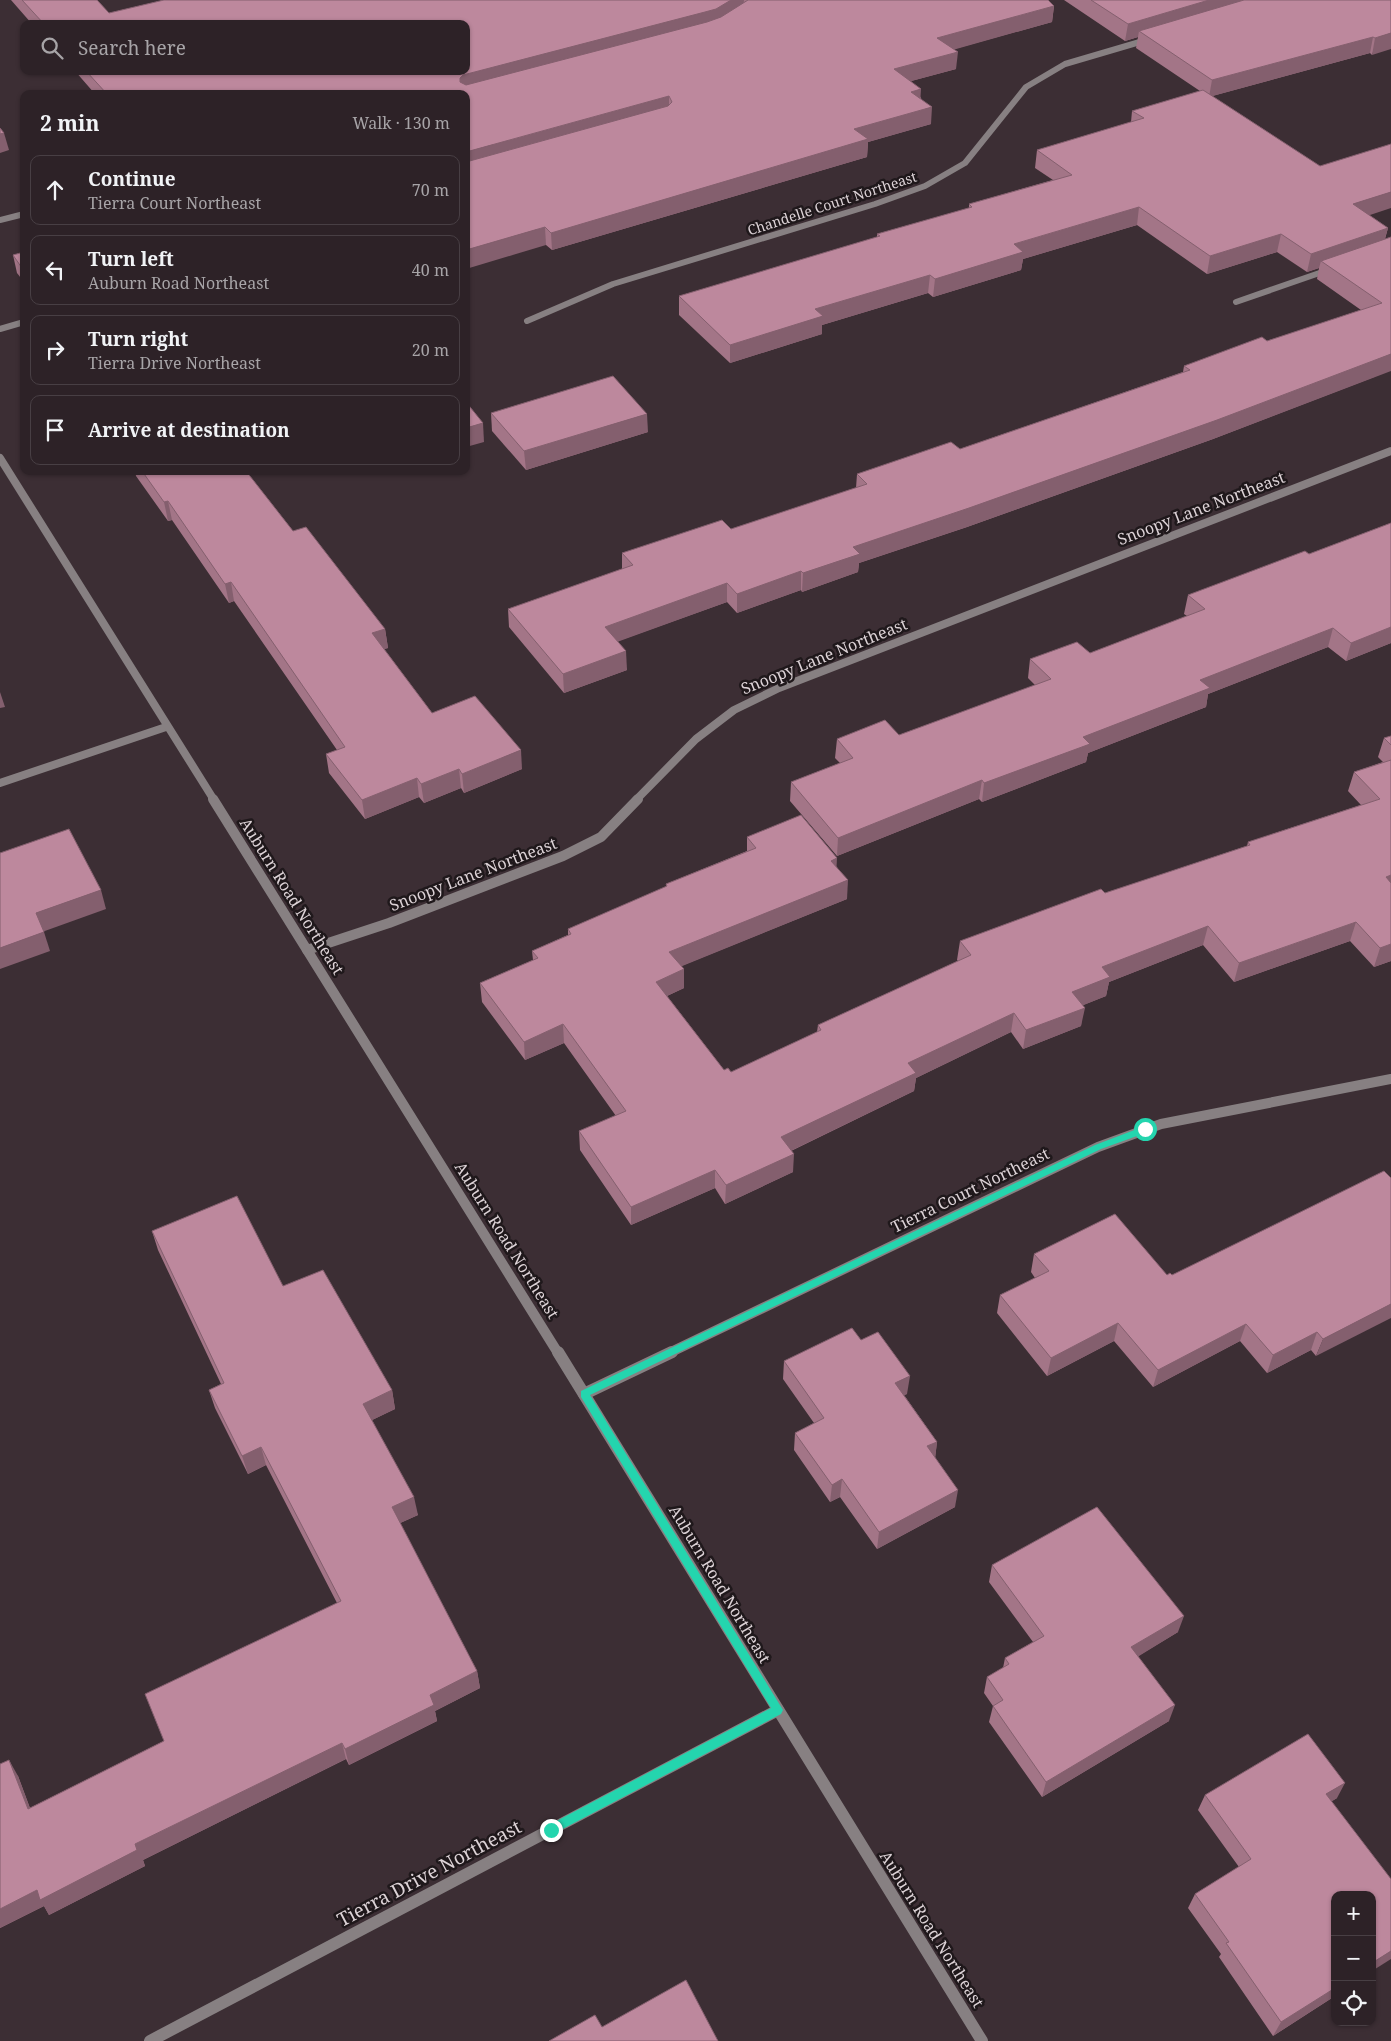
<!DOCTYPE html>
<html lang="en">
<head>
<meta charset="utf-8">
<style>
	:root { --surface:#2d2227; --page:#392f33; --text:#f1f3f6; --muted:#a7a4a7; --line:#483f44 }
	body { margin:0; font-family:"Noto Serif",serif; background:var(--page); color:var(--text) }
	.controls { position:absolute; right:15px; bottom:15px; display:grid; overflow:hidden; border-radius:10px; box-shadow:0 1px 4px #0004 }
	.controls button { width:45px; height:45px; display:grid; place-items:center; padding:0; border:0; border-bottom:1px solid var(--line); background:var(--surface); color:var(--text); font:25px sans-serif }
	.stop { position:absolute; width:15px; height:15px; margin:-11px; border:4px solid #24d5ae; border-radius:50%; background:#fff }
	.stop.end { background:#24d5ae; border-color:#fff; box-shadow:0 1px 5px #0008 }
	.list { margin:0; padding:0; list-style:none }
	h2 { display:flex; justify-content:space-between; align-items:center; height:65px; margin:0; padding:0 20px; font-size:21px }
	h2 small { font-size:16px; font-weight:400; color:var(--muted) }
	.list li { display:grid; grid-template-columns:32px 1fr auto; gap:15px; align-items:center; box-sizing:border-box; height:70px; margin:0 10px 10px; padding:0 10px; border:1px solid var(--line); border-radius:10px }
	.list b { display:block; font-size:19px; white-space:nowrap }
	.list p { margin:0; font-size:16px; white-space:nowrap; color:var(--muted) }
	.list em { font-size:16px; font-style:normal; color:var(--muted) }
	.icon { flex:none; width:28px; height:28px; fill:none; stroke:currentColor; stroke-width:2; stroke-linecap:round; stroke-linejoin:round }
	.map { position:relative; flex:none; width:1391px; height:2041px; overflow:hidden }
	.search { position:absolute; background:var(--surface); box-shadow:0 1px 4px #0004; left:20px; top:20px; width:450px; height:55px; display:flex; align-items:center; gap:12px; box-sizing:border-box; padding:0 18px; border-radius:10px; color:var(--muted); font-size:19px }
	.panel { position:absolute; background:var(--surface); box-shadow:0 1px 4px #0004; left:20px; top:90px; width:450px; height:385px; border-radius:10px }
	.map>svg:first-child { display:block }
</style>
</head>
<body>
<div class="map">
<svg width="1391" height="2041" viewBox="0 0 1391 2041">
	<rect width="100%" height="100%" fill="#3c2e34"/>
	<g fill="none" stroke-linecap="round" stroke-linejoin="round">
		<!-- minor-far3 -->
		<g stroke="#878082" stroke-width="6">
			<path d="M 0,220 L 24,214"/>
			<path d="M 1236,302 L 1331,269"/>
			<path d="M 527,321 L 613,284 L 875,204 L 925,186 L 965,163 L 1026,87 L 1065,64 L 1150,39"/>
			<path d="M 0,329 L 24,322"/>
		</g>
		<!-- minor-far2 -->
		<g stroke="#878082" stroke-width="8">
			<path d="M 0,783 L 166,727"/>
			<path d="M 636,800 L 696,739 L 734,710 L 779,688 L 1391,451"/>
		</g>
		<!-- minor-far1 -->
		<g stroke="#878082" stroke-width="10">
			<path d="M 307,950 L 389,923 L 563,856 L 601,837 L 638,799"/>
			<path d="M 669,1353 L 1098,1147 L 1161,1124 L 1391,1079"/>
		</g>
		<!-- minor -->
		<g stroke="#878082" stroke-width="12">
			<path d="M 584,1394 L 672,1352"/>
			<path d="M 150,2041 L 778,1710"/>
		</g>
		<!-- tertiary-far2 -->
		<path stroke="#878082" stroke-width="8" d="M 0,458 L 214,800"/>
		<!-- tertiary-far1 -->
		<path stroke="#878082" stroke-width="10" d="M 213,799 L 558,1353"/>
		<!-- tertiary -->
		<path stroke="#878082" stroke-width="12" d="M 558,1352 L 982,2041"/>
	</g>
	<!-- wall -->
	<g fill="#a37587">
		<path d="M 11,0 L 97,0 L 109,13 L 164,0 L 1048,0 L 1054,6 L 1052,22 L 954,49 L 956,69 L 911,81 L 921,98 L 931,124 L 868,142 L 867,157 L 552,250 L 546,245 L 466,94 L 95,94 L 75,71 L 466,71 L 466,24 L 32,24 Z"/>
		<path d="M 1064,0 L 1391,0 L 1372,55 L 1370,53 L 1212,96 L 1369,215 L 1388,228 L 1385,239 L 1391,237 L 1374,377 L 1213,439 L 967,527 L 859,563 L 858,572 L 802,592 L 801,590 L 737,613 L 727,602 L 618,641 L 627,670 L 564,693 L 509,627 L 508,609 L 622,569 L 622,553 L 731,529 L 856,488 L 857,474 L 960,449 L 1183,372 L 1184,366 L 1267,341 L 1361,310 L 1317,279 L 1319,268 L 1307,272 L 1277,252 L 1207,274 L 1137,225 L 1023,259 L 1021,270 L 933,297 L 928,293 L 822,325 L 822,334 L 730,363 L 679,315 L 679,296 L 877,237 L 877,234 L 969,208 L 969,204 L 1053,180 L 1035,168 L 1037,150 L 1131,122 L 1132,111 L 1200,91 L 1136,48 L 1138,37 L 1125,41 Z"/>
		<path d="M 24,252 L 24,282 L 17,273 L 13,255 Z"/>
		<path d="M 491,413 L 648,432 L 526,470 L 492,431 Z"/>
		<path d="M 135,471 L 246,471 L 293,531 L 385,629 L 388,648 L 384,649 L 432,713 L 522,769 L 464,793 L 461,788 L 424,803 L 419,797 L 365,819 L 329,773 L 326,754 L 337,750 L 234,601 L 229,603 L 172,520 L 168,521 L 136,476 Z"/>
		<path d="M 1391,523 L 1391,643 L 1346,661 L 1328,647 L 1208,694 L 1206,707 L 1088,753 L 1086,762 L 982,802 L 979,799 L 837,856 L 790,801 L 791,782 L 840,763 L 835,758 L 837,739 L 899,735 L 1035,685 L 1028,678 L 1030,659 L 1090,653 L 1187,616 L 1184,614 L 1188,595 L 1309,554 Z"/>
		<path d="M 1391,736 L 1391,961 L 1374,967 L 1350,941 L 1234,982 L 1203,945 L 1109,982 L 1106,996 L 1083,1005 L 1081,1026 L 1023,1049 L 1011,1032 L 916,1078 L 914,1091 L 791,1151 L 793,1172 L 725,1204 L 715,1188 L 631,1225 L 580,1150 L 579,1131 L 616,1116 L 564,1043 L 525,1060 L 482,1002 L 480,983 L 533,960 L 532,951 L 568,935 L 568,929 L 666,887 L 666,884 L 747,851 L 747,837 L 837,867 L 847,899 L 681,966 L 684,969 L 684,988 L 667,996 L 724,1070 L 731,1072 L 817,1032 L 818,1025 L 958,961 L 957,960 L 960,941 L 1247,846 L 1248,842 L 1361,805 L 1348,791 L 1354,772 L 1383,762 L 1378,757 L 1384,738 Z"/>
		<path d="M 1391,1178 L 1316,1356 L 1311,1350 L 1267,1373 L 1240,1341 L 1153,1387 L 1114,1341 L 1047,1376 L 997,1313 L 1000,1295 L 1035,1278 L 1031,1272 L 1034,1254 L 1167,1275 L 1172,1275 Z"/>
		<path d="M 152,1231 L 283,1286 L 392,1390 L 395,1409 L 372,1420 L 418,1515 L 400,1523 L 477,1671 L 480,1688 L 435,1711 L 437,1721 L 349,1765 L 346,1759 L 143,1860 L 145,1866 L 49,1915 L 44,1906 L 0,1928 L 0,1764 L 18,1776 L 30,1808 L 164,1741 L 337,1603 L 266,1465 L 248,1474 L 215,1408 L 209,1390 L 221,1384 L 158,1250 Z"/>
		<path d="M 861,1340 L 907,1394 L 904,1395 L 937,1442 L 935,1458 L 955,1507 L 877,1549 L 840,1497 L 830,1502 L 794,1450 L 795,1433 L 814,1423 L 783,1379 L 784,1361 Z"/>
		<path d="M 992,1565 L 1178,1632 L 1138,1656 L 1169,1721 L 1042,1797 L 989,1722 L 993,1706 L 984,1693 L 987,1677 L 1003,1668 L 1005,1658 L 1033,1642 L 989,1582 Z"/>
		<path d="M 1205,1795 L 1337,1798 L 1332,1801 L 1335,1996 L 1273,2036 L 1219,1957 L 1221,1954 L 1188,1908 L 1195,1894 L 1239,1867 L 1198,1810 Z"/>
	</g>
	<!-- shaded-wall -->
	<g fill="#845f6e">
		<path d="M 731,0 L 744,0 L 743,9 L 716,25 L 461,94 L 460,78 L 463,75 Z"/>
		<path d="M 1209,0 L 1262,0 L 1139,31 L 1138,37 L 1125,41 L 1128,24 Z"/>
		<path d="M 1054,6 L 1052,22 L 935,55 L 937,38 Z"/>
		<path d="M 1391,33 L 1391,49 L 1372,55 L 1375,38 Z"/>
		<path d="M 1373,37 L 1370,53 L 1209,97 L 1212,80 Z"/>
		<path d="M 958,52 L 956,69 L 893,86 L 894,69 Z"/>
		<path d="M 921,89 L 920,106 L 911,92 Z"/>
		<path d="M 669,96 L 669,113 L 466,170 L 466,152 Z"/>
		<path d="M 932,107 L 931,124 L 868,142 L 867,157 L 552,250 L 551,233 L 854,129 Z"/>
		<path d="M 4,133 L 9,150 L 0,153 L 0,134 Z"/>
		<path d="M 1391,192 L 1391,208 L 1349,222 L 1353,204 Z"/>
		<path d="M 1139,207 L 1137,225 L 1023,259 L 1021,270 L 933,297 L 935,279 L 1014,244 Z"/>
		<path d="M 545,227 L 546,245 L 466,269 L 466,250 Z"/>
		<path d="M 1388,228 L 1383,245 L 1321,261 L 1319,268 L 1307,272 L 1311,254 Z"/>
		<path d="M 1281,234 L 1277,252 L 1207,274 L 1210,256 Z"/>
		<path d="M 930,275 L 928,293 L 822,325 L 822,334 L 730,363 L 730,345 L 815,309 Z"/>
		<path d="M 1391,354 L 1391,371 L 1213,439 L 967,527 L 859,563 L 858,572 L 802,592 L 803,573 L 853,547 Z"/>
		<path d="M 647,414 L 648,432 L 526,470 L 524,451 Z"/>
		<path d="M 483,423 L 484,442 L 466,447 L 466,428 Z"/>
		<path d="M 168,501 L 172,520 L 168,521 L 164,502 Z"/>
		<path d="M 801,571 L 801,590 L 737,613 L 737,594 Z"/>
		<path d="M 231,582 L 234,601 L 229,603 L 225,584 Z"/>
		<path d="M 727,583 L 727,602 L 606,646 L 605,627 Z"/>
		<path d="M 1391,627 L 1391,643 L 1346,661 L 1351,643 Z"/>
		<path d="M 1333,628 L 1328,647 L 1208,694 L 1206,707 L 1088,753 L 1086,762 L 982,802 L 984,783 L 1083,737 L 1200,680 Z"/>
		<path d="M 385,629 L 388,648 L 374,652 L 372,633 Z"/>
		<path d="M 626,651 L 627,670 L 564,693 L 563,674 Z"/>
		<path d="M 0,692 L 5,707 L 0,708 Z"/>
		<path d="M 521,750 L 522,769 L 464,793 L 462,774 Z"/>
		<path d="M 459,769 L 461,788 L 424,803 L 421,784 Z"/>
		<path d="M 417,778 L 419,797 L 365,819 L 362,800 Z"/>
		<path d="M 982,780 L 979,799 L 837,856 L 838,838 Z"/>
		<path d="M 837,858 L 836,877 L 831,861 Z"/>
		<path d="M 1391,875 L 1391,892 L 1386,877 Z"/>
		<path d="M 848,880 L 847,899 L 670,971 L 669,952 Z"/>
		<path d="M 101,890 L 106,909 L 42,932 L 36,913 Z"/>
		<path d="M 1356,922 L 1350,941 L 1234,982 L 1239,963 Z"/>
		<path d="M 1208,926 L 1203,945 L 1109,982 L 1106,996 L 1069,1011 L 1072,992 L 1102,967 Z"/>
		<path d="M 44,932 L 50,951 L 0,969 L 0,948 Z"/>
		<path d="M 1391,944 L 1391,961 L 1374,967 L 1380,948 Z"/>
		<path d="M 684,969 L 684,988 L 656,1001 L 656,982 Z"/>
		<path d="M 1085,1008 L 1081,1026 L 1023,1049 L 1026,1030 Z"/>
		<path d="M 1014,1013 L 1011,1032 L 916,1078 L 914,1091 L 780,1156 L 781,1137 L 908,1063 Z"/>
		<path d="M 563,1024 L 564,1043 L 525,1060 L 524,1042 Z"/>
		<path d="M 794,1154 L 793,1172 L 725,1204 L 726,1185 Z"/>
		<path d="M 715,1170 L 715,1188 L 631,1225 L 631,1207 Z"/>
		<path d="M 1391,1304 L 1391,1318 L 1316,1356 L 1323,1339 Z"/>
		<path d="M 1118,1323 L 1114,1341 L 1047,1376 L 1051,1358 Z"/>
		<path d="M 1246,1324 L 1240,1341 L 1153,1387 L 1158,1370 Z"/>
		<path d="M 1317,1332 L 1311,1350 L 1267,1373 L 1273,1355 Z"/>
		<path d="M 910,1376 L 907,1394 L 892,1400 L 895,1383 Z"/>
		<path d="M 392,1390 L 395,1409 L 366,1423 L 363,1404 Z"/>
		<path d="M 937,1442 L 935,1459 L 927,1446 Z"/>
		<path d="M 261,1447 L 266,1465 L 248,1474 L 242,1456 Z"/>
		<path d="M 842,1479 L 840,1497 L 830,1502 L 832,1485 Z"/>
		<path d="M 958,1490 L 955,1507 L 877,1549 L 879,1532 Z"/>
		<path d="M 414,1497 L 418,1515 L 396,1525 L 392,1507 Z"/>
		<path d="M 1184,1616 L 1178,1632 L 1126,1664 L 1131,1647 Z"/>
		<path d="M 477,1671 L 480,1688 L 435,1711 L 437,1721 L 349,1765 L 345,1749 L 430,1695 Z"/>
		<path d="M 1175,1705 L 1169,1721 L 1042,1797 L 1046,1782 Z"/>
		<path d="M 342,1743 L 346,1759 L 143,1860 L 145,1866 L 49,1915 L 44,1906 L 0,1928 L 0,1909 L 37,1890 L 135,1844 Z"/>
		<path d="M 9,1760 L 18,1776 L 36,1825 L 28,1809 Z"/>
		<path d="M 1345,1783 L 1337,1798 L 1319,1809 L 1326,1794 Z"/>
		<path d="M 1391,1951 L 1391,1959 L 1372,1971 L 1372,1963 Z"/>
		<path d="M 1335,1988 L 1335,1996 L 1273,2036 L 1281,2022 Z"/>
	</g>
	<!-- building -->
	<g fill="#bd889d" stroke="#845f6e">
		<path d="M 22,0 L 97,0 L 109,13 L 164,0 L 731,0 L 716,9 L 705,12 L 463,75 L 460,78 L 460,82 L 466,85 L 707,22 L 721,17 L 748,0 L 1048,0 L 1054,6 L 937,38 L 958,52 L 894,69 L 921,89 L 911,92 L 932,107 L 854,129 L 868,139 L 551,233 L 545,227 L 466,250 L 466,162 L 668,106 L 672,102 L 669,96 L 466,152 L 466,94 L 107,94 L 86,71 L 466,71 L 466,24 L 44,24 Z"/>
		<path d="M 1091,0 L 1209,0 L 1128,24 Z"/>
		<path d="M 1244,0 L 1391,0 L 1391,33 L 1375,38 L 1373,37 L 1212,80 L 1139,31 Z"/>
		<path d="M 1203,90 L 1320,166 L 1391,144 L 1391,192 L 1353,204 L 1388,228 L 1311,254 L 1281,234 L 1210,256 L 1139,207 L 1014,244 L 1023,252 L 935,279 L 930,275 L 815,309 L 823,316 L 730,345 L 679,296 L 880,236 L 877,234 L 972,207 L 969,204 L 1072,175 L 1037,150 L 1144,118 L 1132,111 Z"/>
		<path d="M 0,128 L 4,133 L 0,134 Z"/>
		<path d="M 1391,237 L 1391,354 L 1217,420 L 969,508 L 853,547 L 860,554 L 803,573 L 801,571 L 737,594 L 727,583 L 605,627 L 626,651 L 563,674 L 508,609 L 633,565 L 622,553 L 722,520 L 731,529 L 867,484 L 857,474 L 951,442 L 960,449 L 1190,370 L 1184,366 L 1262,337 L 1267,341 L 1382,303 L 1321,261 Z"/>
		<path d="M 24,252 L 24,271 L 13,255 Z"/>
		<path d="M 613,376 L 647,414 L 524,451 L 491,413 Z"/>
		<path d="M 466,402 L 483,423 L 466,428 Z"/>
		<path d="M 142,471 L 246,471 L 293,531 L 306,527 L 385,629 L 372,633 L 432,713 L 475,696 L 521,750 L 462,774 L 459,769 L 421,784 L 417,778 L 362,800 L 326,754 L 345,747 L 231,582 L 225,584 L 168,501 L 164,502 Z"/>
		<path d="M 1391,523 L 1391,627 L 1351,643 L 1333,628 L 1200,680 L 1210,688 L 1083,737 L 1090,744 L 984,783 L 982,780 L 838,838 L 791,782 L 853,758 L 837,739 L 885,720 L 899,735 L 1051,679 L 1030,659 L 1077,642 L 1090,653 L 1205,609 L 1188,595 L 1305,551 L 1309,554 Z"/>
		<path d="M 1391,736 L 1391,745 L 1384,738 Z"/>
		<path d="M 1391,760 L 1391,875 L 1386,877 L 1391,883 L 1391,944 L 1380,948 L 1356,922 L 1239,963 L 1208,926 L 1102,967 L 1110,977 L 1072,992 L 1085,1008 L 1026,1030 L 1014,1013 L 908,1063 L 916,1073 L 781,1137 L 794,1154 L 726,1185 L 715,1170 L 631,1207 L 579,1131 L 626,1111 L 563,1024 L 524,1042 L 480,983 L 538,958 L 532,951 L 571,934 L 568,929 L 667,886 L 666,884 L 756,848 L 747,837 L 801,815 L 837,858 L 831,861 L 848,880 L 669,952 L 684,969 L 656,982 L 724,1070 L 728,1068 L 731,1072 L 821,1030 L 818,1025 L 971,955 L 960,941 L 1101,889 L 1105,893 L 1250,845 L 1248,842 L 1380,799 L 1354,772 Z"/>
		<path d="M 69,829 L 101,890 L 36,913 L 44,932 L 0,948 L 0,853 Z"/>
		<path d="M 1384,1171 L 1391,1178 L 1391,1304 L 1323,1339 L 1317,1332 L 1273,1355 L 1246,1324 L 1158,1370 L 1118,1323 L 1051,1358 L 1000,1295 L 1049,1271 L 1034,1254 L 1115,1214 L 1167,1275 L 1170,1273 L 1172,1275 Z"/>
		<path d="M 237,1196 L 283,1286 L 323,1270 L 392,1390 L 363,1404 L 414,1497 L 392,1507 L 477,1671 L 430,1695 L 434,1705 L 345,1749 L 342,1743 L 135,1844 L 137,1850 L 40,1900 L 37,1890 L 0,1909 L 0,1764 L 9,1760 L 28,1809 L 164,1741 L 145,1694 L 341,1601 L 261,1447 L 242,1456 L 209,1390 L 224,1383 L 152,1231 Z"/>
		<path d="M 852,1328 L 861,1340 L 878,1332 L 910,1376 L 895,1383 L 937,1442 L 927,1446 L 958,1490 L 879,1532 L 842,1479 L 832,1485 L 795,1433 L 824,1418 L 784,1361 Z"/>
		<path d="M 1097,1507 L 1184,1616 L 1131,1647 L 1175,1705 L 1046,1782 L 993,1706 L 1003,1700 L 987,1677 L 1009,1664 L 1005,1658 L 1044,1636 L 992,1565 Z"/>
		<path d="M 1308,1734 L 1345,1783 L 1326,1794 L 1391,1879 L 1391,1951 L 1372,1963 L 1372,1895 L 1335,1895 L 1335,1988 L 1281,2022 L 1226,1943 L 1229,1942 L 1195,1894 L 1251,1859 L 1205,1795 Z"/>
		<path d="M 686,1980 L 718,2041 L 549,2041 L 595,2015 L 602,2027 Z"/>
	</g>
	<!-- route -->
	<path fill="#24d5ae" d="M 1145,1126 L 1149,1129 L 1148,1132 L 1101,1149 L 590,1395 L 783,1710 L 781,1714 L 555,1833 L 551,1835 L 547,1833 L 546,1830 L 547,1826 L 771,1708 L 581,1397 L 581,1391 L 1095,1145 Z"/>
	<g text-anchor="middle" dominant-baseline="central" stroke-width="5" stroke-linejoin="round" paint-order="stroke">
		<!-- far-street labels -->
		<g font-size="14" fill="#dcd2d6" stroke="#1f181b">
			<text transform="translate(832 203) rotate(-18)">Chandelle Court Northeast</text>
		</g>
		<!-- street labels -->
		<g font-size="16" fill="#dcd2d6" stroke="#1f181b">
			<text transform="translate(1201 508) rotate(-21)">Snoopy Lane Northeast</text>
			<text transform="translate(824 656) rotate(-22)">Snoopy Lane Northeast</text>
			<text transform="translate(473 874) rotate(-21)">Snoopy Lane Northeast</text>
			<text transform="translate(292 896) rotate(58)">Auburn Road Northeast</text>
			<text transform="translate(970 1190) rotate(-26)">Tierra Court Northeast</text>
			<text transform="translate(507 1240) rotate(58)">Auburn Road Northeast</text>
			<text transform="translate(720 1584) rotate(59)">Auburn Road Northeast</text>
			<text transform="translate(932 1929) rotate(58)">Auburn Road Northeast</text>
		</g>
		<!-- near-street labels -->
		<g font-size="19" fill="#dcd2d6" stroke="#1f181b">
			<text transform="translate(429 1873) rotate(-28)">Tierra Drive Northeast</text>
		</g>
	</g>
</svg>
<div class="controls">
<button>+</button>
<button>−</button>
<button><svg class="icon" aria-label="locate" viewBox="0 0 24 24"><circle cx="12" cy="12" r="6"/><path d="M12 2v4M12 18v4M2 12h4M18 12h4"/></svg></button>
</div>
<div class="stop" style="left:1145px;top:1129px"></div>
<div class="stop end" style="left:551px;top:1830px"></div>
<div class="search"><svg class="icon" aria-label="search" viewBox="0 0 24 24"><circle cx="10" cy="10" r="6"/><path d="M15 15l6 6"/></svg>Search here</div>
<section class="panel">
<h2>2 min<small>Walk · 130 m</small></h2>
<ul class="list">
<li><svg class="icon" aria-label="ahead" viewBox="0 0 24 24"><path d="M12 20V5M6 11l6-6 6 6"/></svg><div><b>Continue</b><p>Tierra Court Northeast</p></div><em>70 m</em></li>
<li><svg class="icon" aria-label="left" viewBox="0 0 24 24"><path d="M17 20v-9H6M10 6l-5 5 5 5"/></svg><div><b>Turn left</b><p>Auburn Road Northeast</p></div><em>40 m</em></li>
<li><svg class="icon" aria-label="right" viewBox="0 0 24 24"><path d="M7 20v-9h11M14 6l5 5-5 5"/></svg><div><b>Turn right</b><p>Tierra Drive Northeast</p></div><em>20 m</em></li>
<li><svg class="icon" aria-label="arrive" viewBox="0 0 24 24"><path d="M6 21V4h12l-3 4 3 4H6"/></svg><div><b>Arrive at destination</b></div></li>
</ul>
</section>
</div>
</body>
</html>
